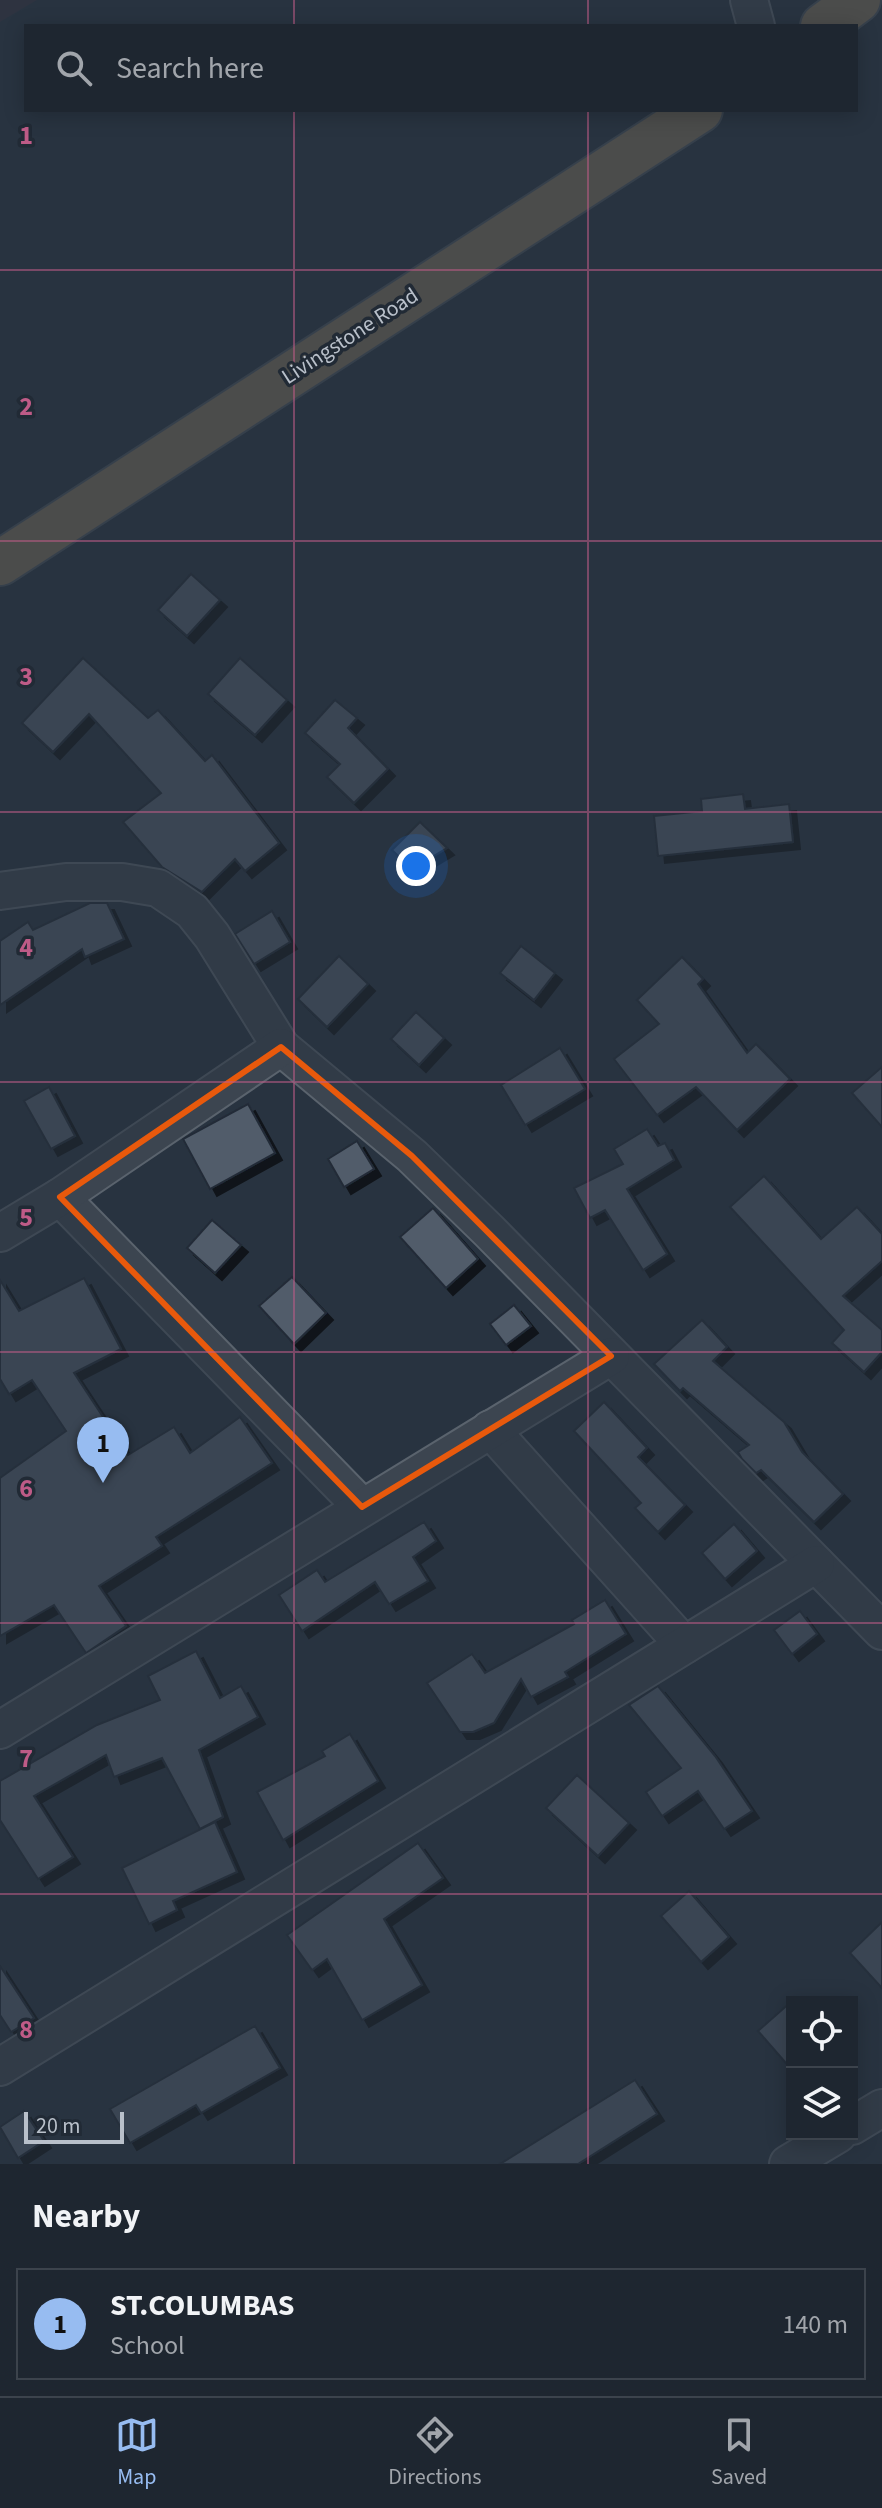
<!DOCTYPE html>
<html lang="en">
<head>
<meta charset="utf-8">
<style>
	:root { --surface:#1e2630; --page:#262e38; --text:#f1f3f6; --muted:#a1a5ab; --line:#3c434c; --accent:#97bcf1 }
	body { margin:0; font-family:"Source Sans 3",sans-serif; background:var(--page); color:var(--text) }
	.controls { position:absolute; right:24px; bottom:24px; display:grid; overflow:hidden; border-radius:0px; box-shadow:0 4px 20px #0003 }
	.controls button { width:72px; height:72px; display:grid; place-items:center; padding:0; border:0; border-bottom:2px solid var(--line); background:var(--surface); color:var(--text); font:40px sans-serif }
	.scale { position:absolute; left:24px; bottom:20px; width:100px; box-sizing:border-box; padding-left:8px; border:4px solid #b9c0ca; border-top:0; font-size:22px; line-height:28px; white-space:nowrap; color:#b9c0ca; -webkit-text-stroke:6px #212a35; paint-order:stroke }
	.you { position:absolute; left:416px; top:866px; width:28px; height:28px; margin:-20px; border:6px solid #fff; border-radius:50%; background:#1a73e8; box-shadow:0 0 0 12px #1a73e833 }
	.badge { display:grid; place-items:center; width:52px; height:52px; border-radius:50%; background:var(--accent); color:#111; font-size:26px; font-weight:700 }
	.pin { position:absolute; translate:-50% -66px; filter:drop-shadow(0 2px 4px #0008) }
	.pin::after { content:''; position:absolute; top:42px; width:28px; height:24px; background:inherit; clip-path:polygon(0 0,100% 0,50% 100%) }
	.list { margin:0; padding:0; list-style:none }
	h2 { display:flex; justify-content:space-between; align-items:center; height:104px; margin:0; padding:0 32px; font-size:34px }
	h2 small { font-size:26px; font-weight:400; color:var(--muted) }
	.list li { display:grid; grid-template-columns:52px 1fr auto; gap:24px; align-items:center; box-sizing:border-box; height:112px; margin:0 16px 16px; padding:0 16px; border:2px solid var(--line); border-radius:0px }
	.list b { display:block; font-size:30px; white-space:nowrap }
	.list p { margin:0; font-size:26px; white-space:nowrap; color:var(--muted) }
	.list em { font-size:26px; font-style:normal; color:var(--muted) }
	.icon { flex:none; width:44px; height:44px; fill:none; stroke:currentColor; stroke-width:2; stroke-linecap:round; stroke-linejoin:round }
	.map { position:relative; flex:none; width:882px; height:2164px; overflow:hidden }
	.search { position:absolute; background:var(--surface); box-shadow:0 4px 20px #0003; left:24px; right:24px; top:24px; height:88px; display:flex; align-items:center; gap:20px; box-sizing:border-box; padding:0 28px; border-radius:0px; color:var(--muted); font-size:30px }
	.sheet { height:232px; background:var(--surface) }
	nav { display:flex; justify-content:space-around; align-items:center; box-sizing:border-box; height:112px; border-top:2px solid var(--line); background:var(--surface); font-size:22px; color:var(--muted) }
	nav a { display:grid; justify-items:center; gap:4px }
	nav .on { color:var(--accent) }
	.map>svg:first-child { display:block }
</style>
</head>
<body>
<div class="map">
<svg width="882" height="2164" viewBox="0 0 882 2164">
	<defs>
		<filter id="shadow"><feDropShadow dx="7" dy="7" stdDeviation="0" flood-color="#0009"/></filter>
	</defs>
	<rect width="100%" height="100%" fill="#283340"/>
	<!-- medical -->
	<path fill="#353441" d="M 0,0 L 37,0 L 0,22 Z"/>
	<!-- building -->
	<g fill="#515c6a" stroke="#232c37" stroke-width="2" filter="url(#shadow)">
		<path d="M 191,574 L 220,600 L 187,636 L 158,610 Z"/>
		<path d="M 83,658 L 148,718 L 158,710 L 205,761 L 212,755 L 279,843 L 245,871 L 235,859 L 202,892 L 162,867 L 123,822 L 161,793 L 89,714 L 53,752 L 22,723 Z"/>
		<path d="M 240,658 L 287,700 L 255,735 L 208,694 Z"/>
		<path d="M 335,700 L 357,718 L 348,728 L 388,769 L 354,803 L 327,777 L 340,764 L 305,733 Z"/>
		<path d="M 743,794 L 745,809 L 789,804 L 793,842 L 658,856 L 654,816 L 702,811 L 701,799 Z"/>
		<path d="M 420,822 L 447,848 L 412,869 L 392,850 Z"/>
		<path d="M 90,903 L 107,903 L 124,939 L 85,957 L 82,949 L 0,1005 L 0,941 L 28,922 L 33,930 Z"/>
		<path d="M 272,911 L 290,942 L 254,964 L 235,934 Z"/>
		<path d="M 521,946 L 555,973 L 534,1000 L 500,973 Z"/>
		<path d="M 339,956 L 368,984 L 327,1027 L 298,999 Z"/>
		<path d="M 682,957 L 703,979 L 698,984 L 747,1053 L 756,1044 L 790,1079 L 737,1130 L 696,1087 L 657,1115 L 614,1059 L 659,1024 L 637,1000 Z"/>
		<path d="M 416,1012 L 444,1038 L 419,1065 L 391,1039 Z"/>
		<path d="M 560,1048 L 585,1089 L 525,1125 L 501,1085 Z"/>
		<path d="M 882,1067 L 882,1127 L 852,1093 Z"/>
		<path d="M 49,1087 L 75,1136 L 51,1149 L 24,1101 Z"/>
		<path d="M 248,1104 L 275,1153 L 210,1189 L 183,1139 Z"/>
		<path d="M 647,1129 L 658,1146 L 665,1143 L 674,1160 L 627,1189 L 667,1254 L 643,1270 L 605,1210 L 590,1218 L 574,1188 L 623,1164 L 614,1149 Z"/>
		<path d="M 357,1141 L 374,1169 L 344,1187 L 328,1159 Z"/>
		<path d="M 764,1176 L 821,1239 L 857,1207 L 882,1234 L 882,1261 L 843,1296 L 882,1330 L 882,1352 L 864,1372 L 832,1343 L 844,1330 L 730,1207 Z"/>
		<path d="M 433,1208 L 478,1259 L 446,1288 L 400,1237 Z"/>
		<path d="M 212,1220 L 241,1245 L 215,1273 L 187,1248 Z"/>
		<path d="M 292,1277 L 326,1313 L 294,1344 L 259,1306 Z"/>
		<path d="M 84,1278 L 121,1349 L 74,1373 L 128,1455 L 174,1427 L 190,1453 L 240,1417 L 272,1463 L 156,1537 L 162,1546 L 99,1586 L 126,1626 L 86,1653 L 54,1605 L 0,1636 L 0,1478 L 66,1431 L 32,1380 L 9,1394 L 0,1379 L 0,1280 L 19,1311 Z"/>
		<path d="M 514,1305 L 531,1326 L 506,1345 L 490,1324 Z"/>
		<path d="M 702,1320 L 727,1347 L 713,1361 L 784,1422 L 802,1452 L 843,1494 L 814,1522 L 761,1470 L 756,1473 L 742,1459 L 738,1452 L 749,1445 L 683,1388 L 680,1391 L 654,1364 Z"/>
		<path d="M 604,1402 L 647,1448 L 638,1457 L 685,1505 L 658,1532 L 635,1508 L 641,1503 L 574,1431 Z"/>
		<path d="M 424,1522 L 436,1541 L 413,1557 L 428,1581 L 389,1604 L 375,1582 L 302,1631 L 279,1595 L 317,1570 L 325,1582 Z"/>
		<path d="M 734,1524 L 757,1551 L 725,1579 L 702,1553 Z"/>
		<path d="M 605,1600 L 626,1634 L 565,1672 L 568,1677 L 531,1697 L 521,1679 L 494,1723 L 473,1732 L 460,1732 L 427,1683 L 472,1654 L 485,1673 L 574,1624 L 572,1620 Z"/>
		<path d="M 800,1611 L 817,1634 L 792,1654 L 774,1630 Z"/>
		<path d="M 196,1651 L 220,1698 L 241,1686 L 258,1717 L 199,1750 L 223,1817 L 200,1829 L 162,1758 L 114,1777 L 106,1755 L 34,1796 L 73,1857 L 38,1879 L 0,1820 L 0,1781 L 97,1725 L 160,1700 L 148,1676 Z"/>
		<path d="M 658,1686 L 715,1756 L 752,1811 L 724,1829 L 698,1791 L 662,1816 L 646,1792 L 681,1768 L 629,1705 Z"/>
		<path d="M 350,1734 L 378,1781 L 283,1840 L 257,1792 L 325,1756 L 322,1751 Z"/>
		<path d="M 577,1775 L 629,1823 L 598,1856 L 546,1808 Z"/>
		<path d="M 215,1822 L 237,1872 L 173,1901 L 177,1910 L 149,1924 L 122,1868 Z"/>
		<path d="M 418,1843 L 443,1878 L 384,1919 L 422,1985 L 362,2020 L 327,1959 L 312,1970 L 287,1935 Z"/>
		<path d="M 689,1891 L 729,1937 L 701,1962 L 661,1916 Z"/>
		<path d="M 882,1922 L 882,1988 L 850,1953 Z"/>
		<path d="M 0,1966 L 34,2018 L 11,2032 L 0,2015 Z"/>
		<path d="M 792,2001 L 792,2070 L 758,2031 Z"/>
		<path d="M 255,2026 L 280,2068 L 201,2113 L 196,2105 L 130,2143 L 110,2109 Z"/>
		<path d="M 635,2080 L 657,2114 L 578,2164 L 500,2164 Z"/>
		<path d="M 24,2111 L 44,2141 L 18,2158 L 0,2127 Z"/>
	</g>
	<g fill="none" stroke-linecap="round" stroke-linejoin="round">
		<defs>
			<g id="street">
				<path d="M 749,0 L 756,26"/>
				<path d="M 0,891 L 66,882 L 122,882 L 158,888 L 192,911 L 212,936 L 281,1047 L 412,1156 L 489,1231 L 882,1631"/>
				<path d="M 60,1197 L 362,1507"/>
				<path d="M 0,1233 L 60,1197 L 281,1047"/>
				<path d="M 490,1429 L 684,1645"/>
				<path d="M 0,1730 L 611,1356"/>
				<path d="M 0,2067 L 816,1564"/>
				<path d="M 852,2126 L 882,2108"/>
				<path d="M 788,2164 L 838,2134"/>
			</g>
			<g id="highway">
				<path d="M 823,26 L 858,0"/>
				<path d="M 0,563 L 700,110"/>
			</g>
		</defs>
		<!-- street casing -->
		<use href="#street" stroke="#5a636d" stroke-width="40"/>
		<!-- highway casing -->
		<use href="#highway" stroke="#47505a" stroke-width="48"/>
		<!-- street -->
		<use href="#street" stroke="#3c4550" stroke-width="36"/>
		<!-- highway -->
		<use href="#highway" stroke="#756a5a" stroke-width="44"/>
	</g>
	<!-- marked area -->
	<path d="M0 0H882V2164H0ZM 281,1047 L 412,1156 L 611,1356 L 362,1507 L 60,1197 Z" fill="#283340" fill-opacity=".55" fill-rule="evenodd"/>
	<path fill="none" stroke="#e8590c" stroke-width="6" stroke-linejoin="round" d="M 281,1047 L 412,1156 L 611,1356 L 362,1507 L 60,1197 Z"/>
	<!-- grid -->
	<path fill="none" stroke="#be5b87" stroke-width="2" stroke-opacity="0.55" d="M 294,0 L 294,26M 588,0 L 588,26M 294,110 L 294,2164M 588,110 L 588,2164M 0,270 L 882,270M 0,541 L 882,541M 0,812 L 882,812M 0,1082 L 882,1082M 0,1352 L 882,1352M 0,1623 L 882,1623M 0,1894 L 882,1894"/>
	<g text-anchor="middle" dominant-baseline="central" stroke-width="7" stroke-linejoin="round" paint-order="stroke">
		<!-- street labels -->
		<g font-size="22" fill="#b9c0ca" stroke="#212a35">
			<text transform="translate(350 336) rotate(-33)">Livingstone Road</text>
		</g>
	</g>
	<g font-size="26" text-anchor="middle" font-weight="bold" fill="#be5b87" stroke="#212a35" stroke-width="7" stroke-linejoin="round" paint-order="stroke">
		<text x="26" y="144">1</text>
		<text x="26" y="415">2</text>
		<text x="26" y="685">3</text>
		<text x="26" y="956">4</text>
		<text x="26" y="1226">5</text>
		<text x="26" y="1497">6</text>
		<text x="26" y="1767">7</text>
		<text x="26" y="2038">8</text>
	</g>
</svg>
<div class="controls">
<button><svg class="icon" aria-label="locate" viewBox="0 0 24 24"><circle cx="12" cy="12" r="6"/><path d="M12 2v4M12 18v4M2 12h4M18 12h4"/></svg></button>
<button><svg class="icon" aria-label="layers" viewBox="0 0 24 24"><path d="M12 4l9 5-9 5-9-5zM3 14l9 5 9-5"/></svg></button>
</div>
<div class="scale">20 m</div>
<div class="you"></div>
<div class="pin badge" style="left:103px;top:1483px">1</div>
<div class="search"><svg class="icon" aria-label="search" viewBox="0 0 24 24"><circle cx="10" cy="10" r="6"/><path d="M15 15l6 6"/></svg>Search here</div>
</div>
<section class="sheet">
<h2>Nearby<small></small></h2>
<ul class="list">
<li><span class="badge">1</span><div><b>ST.COLUMBAS</b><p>School</p></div><em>140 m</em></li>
</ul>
</section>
<nav>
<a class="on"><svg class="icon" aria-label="map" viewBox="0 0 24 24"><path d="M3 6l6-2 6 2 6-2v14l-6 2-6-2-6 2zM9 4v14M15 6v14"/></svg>Map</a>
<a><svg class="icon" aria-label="directions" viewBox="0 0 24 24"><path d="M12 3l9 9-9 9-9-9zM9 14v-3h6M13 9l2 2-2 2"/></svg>Directions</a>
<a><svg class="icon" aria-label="saved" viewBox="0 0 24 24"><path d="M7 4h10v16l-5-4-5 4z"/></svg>Saved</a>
</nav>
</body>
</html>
